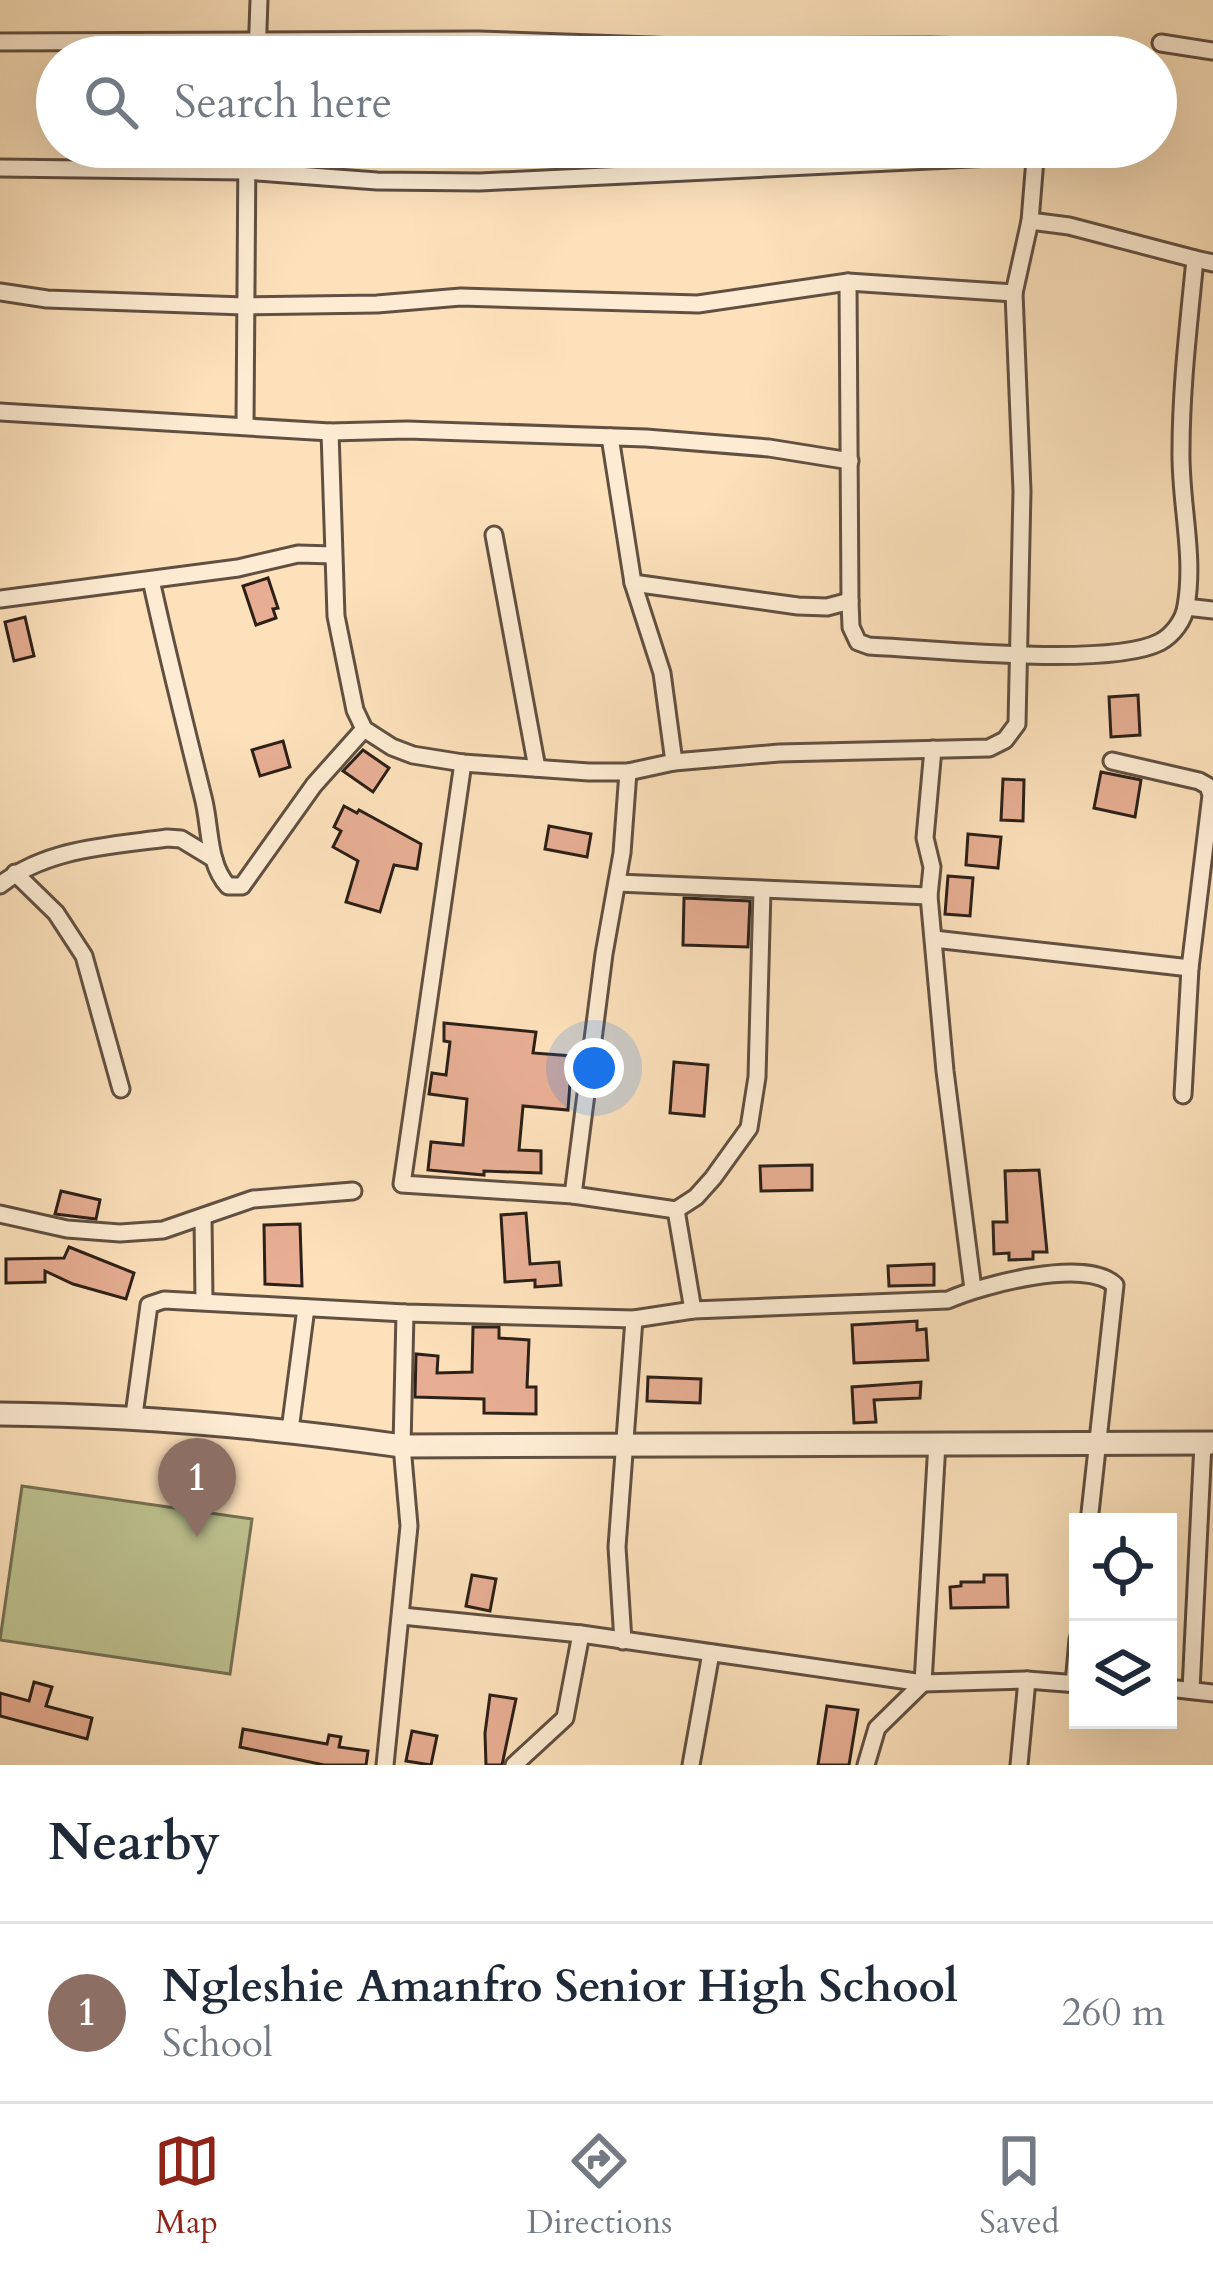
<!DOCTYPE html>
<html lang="en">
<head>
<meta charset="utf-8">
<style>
	:root { --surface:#fff; --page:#f2f2f3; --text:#1f2937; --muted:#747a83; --line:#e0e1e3; --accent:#8f2418 }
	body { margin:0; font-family:Cardo,serif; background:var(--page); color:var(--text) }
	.controls { position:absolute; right:36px; bottom:36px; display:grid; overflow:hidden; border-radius:0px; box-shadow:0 12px 48px #0002 }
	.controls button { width:108px; height:108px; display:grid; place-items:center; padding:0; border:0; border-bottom:3px solid var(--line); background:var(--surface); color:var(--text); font:60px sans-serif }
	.you { position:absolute; left:594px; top:1068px; width:42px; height:42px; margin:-30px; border:9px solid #fff; border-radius:50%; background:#1a73e8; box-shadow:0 0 0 18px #1a73e833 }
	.badge { display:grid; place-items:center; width:78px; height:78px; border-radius:50%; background:var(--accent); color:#fff; font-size:39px; font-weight:700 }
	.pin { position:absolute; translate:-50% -99px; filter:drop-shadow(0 3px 6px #0008) }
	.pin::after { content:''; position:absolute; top:63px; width:42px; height:36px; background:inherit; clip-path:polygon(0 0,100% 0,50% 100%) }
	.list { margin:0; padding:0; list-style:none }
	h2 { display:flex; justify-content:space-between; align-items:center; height:156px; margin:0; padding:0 48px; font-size:51px }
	h2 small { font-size:39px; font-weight:400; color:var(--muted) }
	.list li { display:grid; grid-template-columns:78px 1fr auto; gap:36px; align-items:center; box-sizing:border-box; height:180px; padding:0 48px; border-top:3px solid var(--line) }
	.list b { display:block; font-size:45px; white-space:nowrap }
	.list p { margin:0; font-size:39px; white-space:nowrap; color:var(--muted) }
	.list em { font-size:39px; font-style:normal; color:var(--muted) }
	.icon { flex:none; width:66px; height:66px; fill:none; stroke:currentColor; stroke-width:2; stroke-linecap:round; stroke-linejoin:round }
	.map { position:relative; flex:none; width:1213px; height:1765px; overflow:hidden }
	.search { position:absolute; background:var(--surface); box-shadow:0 12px 48px #0002; left:36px; right:36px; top:36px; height:132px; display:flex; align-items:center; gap:30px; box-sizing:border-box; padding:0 42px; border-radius:66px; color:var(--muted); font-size:45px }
	.sheet { height:336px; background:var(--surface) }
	nav { display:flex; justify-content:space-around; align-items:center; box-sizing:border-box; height:168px; border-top:3px solid var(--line); background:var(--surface); font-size:33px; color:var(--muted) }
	nav a { display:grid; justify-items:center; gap:6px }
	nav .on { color:var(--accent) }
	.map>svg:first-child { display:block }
</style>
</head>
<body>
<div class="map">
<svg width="1213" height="1765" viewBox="0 0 1213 1765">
	<rect width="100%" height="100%" fill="#fce1bb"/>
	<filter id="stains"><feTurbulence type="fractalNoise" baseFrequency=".00167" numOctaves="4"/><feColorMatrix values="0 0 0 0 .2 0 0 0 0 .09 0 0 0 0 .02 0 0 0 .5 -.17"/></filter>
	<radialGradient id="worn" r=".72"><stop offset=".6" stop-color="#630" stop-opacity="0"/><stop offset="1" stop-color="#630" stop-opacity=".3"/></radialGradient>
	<!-- green -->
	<path fill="#bec391" stroke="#767254" stroke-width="3" d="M 22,1486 L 252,1519 L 230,1674 L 0,1640 Z"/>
	<!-- building -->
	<g fill="#e7ae93" stroke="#2d2018" stroke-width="3">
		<path d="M 268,578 L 278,608 L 273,609 L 276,618 L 256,625 L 243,586 Z"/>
		<path d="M 25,617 L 34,656 L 14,661 L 5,622 Z"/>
		<path d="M 1138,695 L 1140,735 L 1111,737 L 1109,697 Z"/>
		<path d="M 283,741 L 290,767 L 260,776 L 252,750 Z"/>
		<path d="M 363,750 L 389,768 L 373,792 L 343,771 Z"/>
		<path d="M 1101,772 L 1141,780 L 1135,817 L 1094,808 Z"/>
		<path d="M 1003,779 L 1024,780 L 1023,821 L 1001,820 Z"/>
		<path d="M 344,806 L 357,813 L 359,810 L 421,844 L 417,869 L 394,865 L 380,912 L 346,902 L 358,861 L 333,847 L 341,831 L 334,827 Z"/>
		<path d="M 549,826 L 591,834 L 587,857 L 545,849 Z"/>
		<path d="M 968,834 L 1001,837 L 998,868 L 966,865 Z"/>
		<path d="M 948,876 L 973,878 L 970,916 L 945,914 Z"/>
		<path d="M 684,898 L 750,901 L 748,947 L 683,945 Z"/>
		<path d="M 444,1023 L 536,1032 L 533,1053 L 572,1056 L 568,1110 L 523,1106 L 519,1150 L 541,1151 L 541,1173 L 484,1171 L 484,1175 L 428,1170 L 431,1142 L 463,1145 L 467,1099 L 429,1094 L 432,1073 L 446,1075 L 450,1042 L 444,1041 Z"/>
		<path d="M 674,1062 L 708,1065 L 704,1116 L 670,1113 Z"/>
		<path d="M 812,1165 L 812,1190 L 761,1191 L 760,1166 Z"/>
		<path d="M 1039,1170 L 1047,1252 L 1033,1252 L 1033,1259 L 1009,1260 L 1009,1253 L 994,1254 L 993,1222 L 1007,1222 L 1005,1171 Z"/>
		<path d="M 61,1191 L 100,1200 L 96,1219 L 55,1214 Z"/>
		<path d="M 526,1213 L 530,1264 L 559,1262 L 561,1285 L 535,1287 L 535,1280 L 505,1282 L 501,1215 Z"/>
		<path d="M 300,1224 L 302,1286 L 265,1284 L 264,1225 Z"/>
		<path d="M 69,1247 L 134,1273 L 126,1299 L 73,1284 L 45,1271 L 45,1282 L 6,1283 L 6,1259 L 64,1258 Z"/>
		<path d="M 934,1264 L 934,1285 L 889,1286 L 888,1266 Z"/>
		<path d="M 917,1321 L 917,1330 L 926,1329 L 928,1360 L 854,1363 L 852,1325 Z"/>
		<path d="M 473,1327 L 499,1327 L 499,1338 L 529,1340 L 527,1387 L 536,1387 L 536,1414 L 484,1413 L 484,1399 L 415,1397 L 416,1354 L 438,1356 L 437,1373 L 472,1372 Z"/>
		<path d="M 648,1377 L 701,1379 L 700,1403 L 647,1401 Z"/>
		<path d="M 921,1382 L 920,1398 L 874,1400 L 876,1422 L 854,1423 L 852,1387 Z"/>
		<path d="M 472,1575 L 496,1579 L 490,1611 L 466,1606 Z"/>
		<path d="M 984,1575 L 1007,1575 L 1008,1607 L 951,1608 L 950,1587 L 961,1586 L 961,1582 L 984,1582 Z"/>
		<path d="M 34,1682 L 52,1687 L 46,1706 L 92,1718 L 87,1739 L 0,1716 L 0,1693 L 29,1701 Z"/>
		<path d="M 490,1695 L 516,1699 L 502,1765 L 486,1765 L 485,1733 Z"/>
		<path d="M 827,1706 L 858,1710 L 849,1765 L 818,1765 Z"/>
		<path d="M 243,1729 L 327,1744 L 329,1735 L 341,1737 L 339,1747 L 368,1751 L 366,1765 L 324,1765 L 240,1747 Z"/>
		<path d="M 412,1731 L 437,1736 L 431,1765 L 406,1761 Z"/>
	</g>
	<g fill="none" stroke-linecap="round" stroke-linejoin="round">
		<defs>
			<g id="minor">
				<path d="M 0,42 L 478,40 L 680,47 L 930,46 L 1023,48 L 1038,57"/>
				<path d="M 1161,43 L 1213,51"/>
				<path d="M 257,57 L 259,0"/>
				<path d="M 0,168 L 245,171 L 377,181 L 480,182 L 1035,155"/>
				<path d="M 1195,259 L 1213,263"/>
				<path d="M 848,282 L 850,601 L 851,627 L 858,642 L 869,646 C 932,649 1110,668 1160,642 C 1173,635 1184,620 1186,606 C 1195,555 1180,502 1181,451 C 1181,387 1189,322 1195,259 L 1069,226 L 1030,221"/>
				<path d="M 0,292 L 47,299 L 244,306 L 377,304 L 461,297 L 698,304 L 848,282 L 1014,293"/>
				<path d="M 0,412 L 330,432 L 407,430 L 646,438 L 769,448 L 850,461"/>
				<path d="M 245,425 L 247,147"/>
				<path d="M 330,432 L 336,616 L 355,710 L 364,729 L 392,747 L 413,755 L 463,763 L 589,772 L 628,772 L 674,762 L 779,753 L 989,748 L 1005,740 L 1017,724 L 1022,491 L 1014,293 L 1030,221 L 1036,147"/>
				<path d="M 610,437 L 633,583 L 662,673 L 674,762"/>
				<path d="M 494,535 L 537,768"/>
				<path d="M 151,580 C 167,653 185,725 203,797 C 211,827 207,863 228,886 L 242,886 L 314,785 L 364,729"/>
				<path d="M 633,583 L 798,606 L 827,607 L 850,601"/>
				<path d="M 0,599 L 238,568 L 298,554 L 333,555"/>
				<path d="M 1186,607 L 1213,610"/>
				<path d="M 933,749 L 925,838 L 932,867 L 929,896 L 945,1071 L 973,1289"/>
				<path d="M 1112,761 L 1199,781 L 1208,786 L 1211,795 L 1190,968 L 1183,1095"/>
				<path d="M 463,763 L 402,1184 L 573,1195 L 676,1210 L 693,1310"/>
				<path d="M 15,873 L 56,913 L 84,956 L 121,1089"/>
				<path d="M 617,883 L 929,896"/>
				<path d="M 0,885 C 47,848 109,846 167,838 L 181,839 L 214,859"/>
				<path d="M 934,939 L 1190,968"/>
				<path d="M 573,1195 L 604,954 L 622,853 L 628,772"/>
				<path d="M 676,1210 L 696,1197 L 713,1178 L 749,1128 L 757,1077 L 762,890"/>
				<path d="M 0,1214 L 67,1229 L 120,1233 L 163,1230 L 253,1199 L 353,1191"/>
				<path d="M 203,1217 L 204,1301"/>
				<path d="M 134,1415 L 149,1305 L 164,1300 L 405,1313 L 634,1319 L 693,1310 L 948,1300 C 982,1285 1086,1257 1115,1285 L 1089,1522"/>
				<path d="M 290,1430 L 306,1308"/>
				<path d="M 402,1616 L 581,1634 L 923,1683 L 1027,1680 L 1078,1684"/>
				<path d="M 623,1641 L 617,1547 L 634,1319"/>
				<path d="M 1074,1684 L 1078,1639"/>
				<path d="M 1168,1688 L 1213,1693"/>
				<path d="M 1191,1690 L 1203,1443"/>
				<path d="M 385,1765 L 409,1526 L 402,1446 L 405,1313"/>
				<path d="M 514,1765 L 565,1718 L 581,1634"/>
				<path d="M 691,1765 L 711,1653"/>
				<path d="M 866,1765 L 877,1728 L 923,1683 L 937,1443"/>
				<path d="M 1019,1765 L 1027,1680"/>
			</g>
			<path id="tertiary" d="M 0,1414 C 136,1415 268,1427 402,1446 L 1213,1443"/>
		</defs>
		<!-- minor casing -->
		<use href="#minor" stroke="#615041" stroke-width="21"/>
		<!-- tertiary casing -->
		<use href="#tertiary" stroke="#615041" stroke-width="27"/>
		<!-- minor -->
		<use href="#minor" stroke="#fdecd3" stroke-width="15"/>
		<!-- tertiary -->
		<use href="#tertiary" stroke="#fdecd3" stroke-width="21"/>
	</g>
	<rect width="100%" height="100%" filter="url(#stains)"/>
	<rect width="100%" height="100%" fill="url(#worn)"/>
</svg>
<div class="controls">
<button><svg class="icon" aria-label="locate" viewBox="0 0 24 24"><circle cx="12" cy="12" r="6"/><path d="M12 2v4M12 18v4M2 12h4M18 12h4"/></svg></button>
<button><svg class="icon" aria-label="layers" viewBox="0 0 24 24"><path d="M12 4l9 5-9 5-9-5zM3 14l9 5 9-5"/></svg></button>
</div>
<div class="you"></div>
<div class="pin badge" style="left:197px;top:1537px;background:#8d6e63">1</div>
<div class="search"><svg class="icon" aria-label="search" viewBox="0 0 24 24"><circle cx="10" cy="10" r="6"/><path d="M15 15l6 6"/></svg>Search here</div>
</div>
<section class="sheet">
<h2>Nearby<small></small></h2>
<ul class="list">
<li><span class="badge" style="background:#8d6e63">1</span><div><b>Ngleshie Amanfro Senior High School</b><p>School</p></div><em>260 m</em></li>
</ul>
</section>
<nav>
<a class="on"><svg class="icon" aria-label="map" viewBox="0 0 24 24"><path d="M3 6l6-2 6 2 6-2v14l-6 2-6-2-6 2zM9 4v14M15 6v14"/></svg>Map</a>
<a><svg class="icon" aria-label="directions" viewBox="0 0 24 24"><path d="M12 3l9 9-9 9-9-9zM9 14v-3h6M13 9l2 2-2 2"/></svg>Directions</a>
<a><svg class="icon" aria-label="saved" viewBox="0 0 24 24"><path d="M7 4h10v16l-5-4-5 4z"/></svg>Saved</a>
</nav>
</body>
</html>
